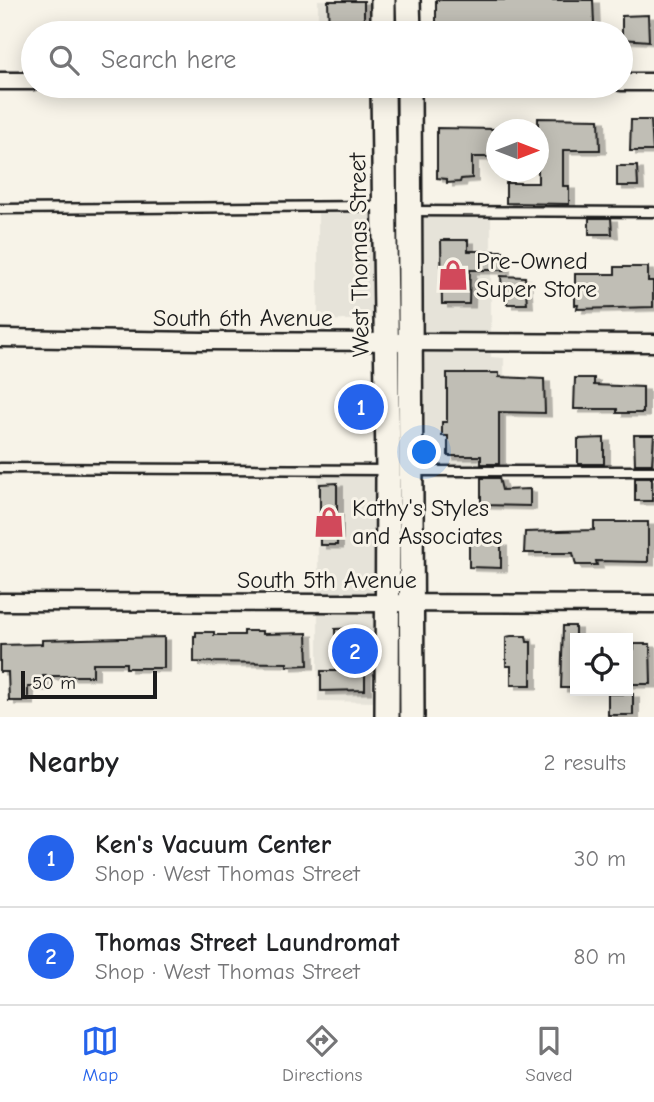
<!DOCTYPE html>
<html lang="en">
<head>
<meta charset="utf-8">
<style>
	:root { --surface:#fff; --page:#f6f6f6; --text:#202124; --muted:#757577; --line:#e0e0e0; --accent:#2563eb }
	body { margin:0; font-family:"Comic Neue",sans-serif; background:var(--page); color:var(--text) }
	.controls { position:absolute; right:21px; bottom:21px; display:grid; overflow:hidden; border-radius:0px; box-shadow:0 4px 18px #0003 }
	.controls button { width:63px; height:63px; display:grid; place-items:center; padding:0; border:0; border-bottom:2px solid var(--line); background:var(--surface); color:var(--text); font:35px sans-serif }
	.compass { position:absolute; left:486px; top:119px; width:63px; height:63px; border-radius:50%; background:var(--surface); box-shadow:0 4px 18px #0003; rotate:90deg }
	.scale { position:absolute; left:21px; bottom:18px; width:136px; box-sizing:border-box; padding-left:7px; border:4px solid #1c1c1c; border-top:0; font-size:19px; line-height:24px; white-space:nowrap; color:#1c1c1c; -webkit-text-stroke:5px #f7f3e8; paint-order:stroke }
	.you { position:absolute; left:425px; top:453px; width:24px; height:24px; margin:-18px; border:5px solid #fff; border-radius:50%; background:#1a73e8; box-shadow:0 0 0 10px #1a73e833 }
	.badge { display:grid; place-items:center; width:46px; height:46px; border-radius:50%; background:var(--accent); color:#fff; font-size:23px; font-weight:700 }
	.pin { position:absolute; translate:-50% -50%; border:4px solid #fff; box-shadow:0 2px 7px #0006 }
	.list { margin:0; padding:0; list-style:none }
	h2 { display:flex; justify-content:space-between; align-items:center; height:91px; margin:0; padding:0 28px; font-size:30px }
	h2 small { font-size:23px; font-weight:400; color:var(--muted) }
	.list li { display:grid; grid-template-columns:46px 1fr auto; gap:21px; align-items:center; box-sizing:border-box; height:98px; padding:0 28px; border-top:2px solid var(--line) }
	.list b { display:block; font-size:26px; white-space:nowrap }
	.list p { margin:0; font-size:23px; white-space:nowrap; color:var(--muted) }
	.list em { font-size:23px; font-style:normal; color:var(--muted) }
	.icon { flex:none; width:38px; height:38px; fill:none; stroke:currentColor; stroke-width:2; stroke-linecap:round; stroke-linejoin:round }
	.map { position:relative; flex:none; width:654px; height:717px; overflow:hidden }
	.search { position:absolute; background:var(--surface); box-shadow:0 4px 18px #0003; left:21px; right:21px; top:21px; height:77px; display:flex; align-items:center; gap:18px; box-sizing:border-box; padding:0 24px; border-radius:38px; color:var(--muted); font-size:26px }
	.sheet { height:287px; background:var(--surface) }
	nav { display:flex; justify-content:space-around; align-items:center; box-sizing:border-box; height:98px; border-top:2px solid var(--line); background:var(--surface); font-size:19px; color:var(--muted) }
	nav a { display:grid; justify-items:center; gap:4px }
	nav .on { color:var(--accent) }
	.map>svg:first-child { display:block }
</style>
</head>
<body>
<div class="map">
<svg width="654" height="717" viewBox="0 0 654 717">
	<defs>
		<filter id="shadow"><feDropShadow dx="6" dy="3.5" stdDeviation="0" flood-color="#0004"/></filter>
	</defs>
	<rect width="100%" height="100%" fill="#f7f3e8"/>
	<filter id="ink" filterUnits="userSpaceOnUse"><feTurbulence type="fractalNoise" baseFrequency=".0143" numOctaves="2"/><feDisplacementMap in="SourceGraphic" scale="14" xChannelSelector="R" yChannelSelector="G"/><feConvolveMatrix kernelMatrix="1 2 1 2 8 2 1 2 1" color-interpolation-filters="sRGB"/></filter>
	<g filter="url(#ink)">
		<!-- built -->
		<g fill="#e6e3d9">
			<rect x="318" y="0" width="57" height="33"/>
			<path d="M 318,210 L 375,210 L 378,315 L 374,319 L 318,321 Z"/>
			<path d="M 423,214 L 491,214 L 491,357 L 504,358 L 504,464 L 426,464 Z"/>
			<path d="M 318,474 L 378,475 L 380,702 L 318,701 Z"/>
		</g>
		<!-- building -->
		<g fill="#c0beb5" stroke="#1c1c1c" stroke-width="2" filter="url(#shadow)">
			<path d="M 436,0 L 593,0 L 594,24 L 563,24 L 563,33 L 436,33 Z"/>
			<path d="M 328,1 L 364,1 L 364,33 L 329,33 Z"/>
			<path d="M 648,15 L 649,41 L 622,39 L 622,16 Z"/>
			<path d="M 538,118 L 599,119 L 600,150 L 563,150 L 563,186 L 569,186 L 569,204 L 506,203 L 506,183 L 538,183 Z"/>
			<path d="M 631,120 L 651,120 L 653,151 L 630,151 Z"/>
			<path d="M 437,128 L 496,129 L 496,157 L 472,157 L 472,178 L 461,179 L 460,182 L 447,183 L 447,179 L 437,178 Z"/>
			<path d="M 617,166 L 637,166 L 638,186 L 617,186 Z"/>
			<path d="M 589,218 L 611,218 L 612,234 L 589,234 Z"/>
			<path d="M 441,240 L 468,240 L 468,251 L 503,251 L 504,270 L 470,270 L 469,304 L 442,304 Z"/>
			<path d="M 615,267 L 648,267 L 648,281 L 653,281 L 653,307 L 577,309 L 578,305 L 575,305 L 575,274 L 615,274 Z"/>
			<path d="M 501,276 L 525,277 L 527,304 L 507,304 L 507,291 L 502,291 Z"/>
			<path d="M 447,373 L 499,373 L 499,377 L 544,379 L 545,413 L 499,412 L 499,464 L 481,464 L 481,456 L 448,456 L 448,436 L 442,436 L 442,422 L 447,422 Z"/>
			<path d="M 575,378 L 594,378 L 594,385 L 643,387 L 643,413 L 617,413 L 617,409 L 574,409 Z"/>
			<path d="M 634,435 L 654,435 L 652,464 L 635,464 Z"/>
			<path d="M 604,438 L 604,464 L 578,464 L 578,439 Z"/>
			<path d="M 481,478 L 499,478 L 502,490 L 530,489 L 530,506 L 481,505 Z"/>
			<rect x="635" y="478" width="17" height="23"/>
			<path d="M 337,483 L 337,545 L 320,545 L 320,484 Z"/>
			<path d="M 594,522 L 648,522 L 648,562 L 596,561 L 597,565 L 576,565 L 573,553 L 524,553 L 525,532 L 594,530 Z"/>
			<path d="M 469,533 L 487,533 L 486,543 L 501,543 L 501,568 L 469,567 Z"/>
			<path d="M 563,626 L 575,626 L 575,688 L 561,688 Z"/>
			<path d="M 362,628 L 368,635 L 368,671 L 365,671 L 365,690 L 321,691 L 321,671 L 336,671 L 335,629 Z"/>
			<path d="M 244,631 L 262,631 L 262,634 L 307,633 L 308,665 L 287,666 L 287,663 L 194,662 L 194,636 L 196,636 L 196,632 L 214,632 L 214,635 L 244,635 Z"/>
			<path d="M 511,636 L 526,636 L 527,642 L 531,642 L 531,685 L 511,685 L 511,666 L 506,666 L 506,637 Z"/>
			<path d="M 164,637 L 164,668 L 126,668 L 126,663 L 93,663 L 93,676 L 43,676 L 43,687 L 28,687 L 28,701 L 9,701 L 8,672 L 0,672 L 0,645 L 42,644 L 42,640 Z"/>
			<path d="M 634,644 L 650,644 L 651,684 L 628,684 L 628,650 L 634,650 Z"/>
			<rect x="608" y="694" width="25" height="21"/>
		</g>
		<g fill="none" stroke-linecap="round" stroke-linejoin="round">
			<defs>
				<g id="service">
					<path d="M 0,209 L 382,206"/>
					<path d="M 412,211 L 654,212"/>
					<path d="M 0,468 L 386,470"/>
					<path d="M 414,471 L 654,471"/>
				</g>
				<g id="minor">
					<path d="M 0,81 L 33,81"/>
					<path d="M 621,82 L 654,82"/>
					<path d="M 0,338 L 203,341 L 654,343"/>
					<path d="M 0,602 L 654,604"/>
				</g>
				<g id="secondary">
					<path d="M 408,0 L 409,33"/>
					<path d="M 383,33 L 383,0"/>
					<path d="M 383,86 L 388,470 L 387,717"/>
					<path d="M 409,86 L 412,717"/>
				</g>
			</defs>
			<!-- service casing -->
			<use href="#service" stroke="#1c1c1c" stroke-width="13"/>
			<!-- minor casing -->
			<use href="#minor" stroke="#1c1c1c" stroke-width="21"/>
			<!-- secondary casing -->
			<use href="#secondary" stroke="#1c1c1c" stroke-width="28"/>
			<!-- service -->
			<use href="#service" stroke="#f7f3e8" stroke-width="8"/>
			<!-- minor -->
			<use href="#minor" stroke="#f7f3e8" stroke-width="16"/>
			<!-- secondary -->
			<use href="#secondary" stroke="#f7f3e8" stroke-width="23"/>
		</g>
	</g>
	<!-- icons -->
	<defs>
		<symbol id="shop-bare" viewBox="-9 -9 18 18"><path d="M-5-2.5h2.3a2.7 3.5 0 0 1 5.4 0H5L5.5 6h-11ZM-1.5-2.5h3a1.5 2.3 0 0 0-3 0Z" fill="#d1495b" stroke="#f7f3e8" stroke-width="2.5" paint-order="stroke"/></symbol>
	</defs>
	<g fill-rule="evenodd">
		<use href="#shop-bare" x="431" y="253" width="44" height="44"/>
		<use href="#shop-bare" x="307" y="500" width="44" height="44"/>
	</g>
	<g text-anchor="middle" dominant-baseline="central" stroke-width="6" stroke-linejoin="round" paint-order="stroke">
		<!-- street labels -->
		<g font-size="24" fill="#1c1c1c" stroke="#f7f3e8">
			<text transform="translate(359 255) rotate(-91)">West Thomas Street</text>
			<text x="243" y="318">South 6th Avenue</text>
			<text x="327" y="580">South 5th Avenue</text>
		</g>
		<!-- poi labels -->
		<g font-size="24" fill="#1c1c1c" stroke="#f7f3e8" text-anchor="start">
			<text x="476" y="261">Pre-Owned<tspan x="476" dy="28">Super Store</tspan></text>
			<text x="352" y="508">Kathy's Styles<tspan x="352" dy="28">and Associates</tspan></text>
		</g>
	</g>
</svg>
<div class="controls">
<button><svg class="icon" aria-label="locate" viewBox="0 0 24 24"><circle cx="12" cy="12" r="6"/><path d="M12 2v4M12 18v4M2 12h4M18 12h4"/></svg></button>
</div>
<svg class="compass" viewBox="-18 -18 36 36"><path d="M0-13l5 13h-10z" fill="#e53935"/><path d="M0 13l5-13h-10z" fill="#757577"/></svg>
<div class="scale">50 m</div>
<div class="you"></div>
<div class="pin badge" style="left:361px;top:407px">1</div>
<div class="pin badge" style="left:355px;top:651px">2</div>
<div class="search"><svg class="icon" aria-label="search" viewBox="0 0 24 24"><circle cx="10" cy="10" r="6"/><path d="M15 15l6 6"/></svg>Search here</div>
</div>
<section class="sheet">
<h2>Nearby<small>2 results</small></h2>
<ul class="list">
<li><span class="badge">1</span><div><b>Ken's Vacuum Center</b><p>Shop · West Thomas Street</p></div><em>30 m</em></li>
<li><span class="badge">2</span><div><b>Thomas Street Laundromat</b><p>Shop · West Thomas Street</p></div><em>80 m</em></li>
</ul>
</section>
<nav>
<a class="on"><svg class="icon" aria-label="map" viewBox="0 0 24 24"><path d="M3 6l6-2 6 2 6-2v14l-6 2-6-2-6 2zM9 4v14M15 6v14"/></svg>Map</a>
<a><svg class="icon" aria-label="directions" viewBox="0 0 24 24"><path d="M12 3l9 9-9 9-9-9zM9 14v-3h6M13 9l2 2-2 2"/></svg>Directions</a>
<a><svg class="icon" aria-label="saved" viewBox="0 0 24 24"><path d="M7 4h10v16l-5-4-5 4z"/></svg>Saved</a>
</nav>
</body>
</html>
